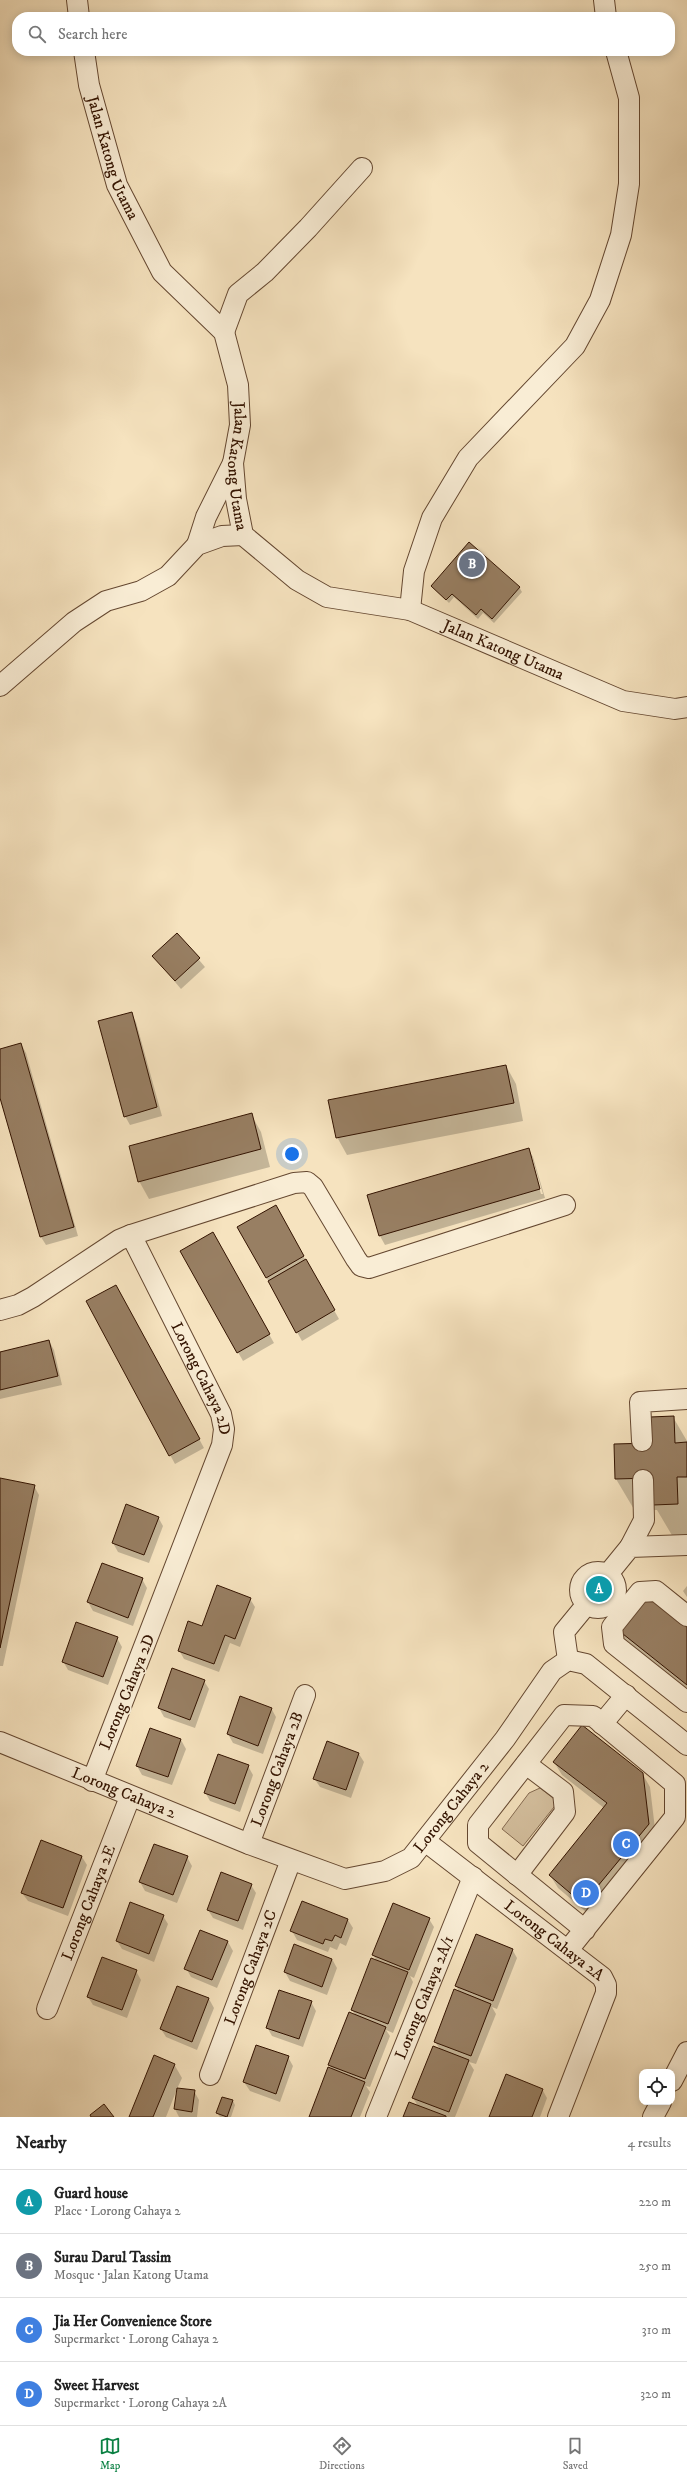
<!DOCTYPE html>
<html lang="en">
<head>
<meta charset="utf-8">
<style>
	:root { --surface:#fff; --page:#f6f6f6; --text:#222; --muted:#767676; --line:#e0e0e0; --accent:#0b8043 }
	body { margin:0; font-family:"IM FELL DW Pica",serif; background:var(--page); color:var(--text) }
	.controls { position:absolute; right:12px; bottom:12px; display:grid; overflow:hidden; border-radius:8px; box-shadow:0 2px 10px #0003 }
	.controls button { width:36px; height:36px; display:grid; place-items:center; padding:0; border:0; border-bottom:1px solid var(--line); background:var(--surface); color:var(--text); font:20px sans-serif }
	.you { position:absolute; left:292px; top:1154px; width:14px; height:14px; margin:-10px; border:3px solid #fff; border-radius:50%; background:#1a73e8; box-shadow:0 0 0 6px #1a73e833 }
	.badge { display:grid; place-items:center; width:26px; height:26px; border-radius:50%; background:var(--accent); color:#fff; font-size:13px; font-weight:700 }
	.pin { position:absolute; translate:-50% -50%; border:2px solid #fff; box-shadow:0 1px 4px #0006 }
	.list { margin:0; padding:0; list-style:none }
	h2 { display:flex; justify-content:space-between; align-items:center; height:52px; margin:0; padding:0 16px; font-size:17px }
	h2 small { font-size:13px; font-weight:400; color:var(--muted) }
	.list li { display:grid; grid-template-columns:26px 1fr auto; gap:12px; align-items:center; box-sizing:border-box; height:64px; padding:0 16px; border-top:1px solid var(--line) }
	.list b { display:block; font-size:15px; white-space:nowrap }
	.list p { margin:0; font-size:13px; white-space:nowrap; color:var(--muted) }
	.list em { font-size:13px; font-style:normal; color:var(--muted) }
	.icon { flex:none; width:22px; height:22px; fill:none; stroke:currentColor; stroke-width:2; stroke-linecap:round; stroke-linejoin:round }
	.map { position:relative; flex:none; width:687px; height:2117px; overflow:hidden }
	.search { position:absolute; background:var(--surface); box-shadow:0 2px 10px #0003; left:12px; right:12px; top:12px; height:44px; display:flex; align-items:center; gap:10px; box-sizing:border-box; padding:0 14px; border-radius:16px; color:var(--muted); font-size:15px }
	.sheet { height:308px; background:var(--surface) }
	nav { display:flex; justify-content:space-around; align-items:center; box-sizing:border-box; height:56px; border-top:1px solid var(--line); background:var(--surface); font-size:11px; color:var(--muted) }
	nav a { display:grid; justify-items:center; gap:2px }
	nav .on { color:var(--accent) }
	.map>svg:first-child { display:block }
</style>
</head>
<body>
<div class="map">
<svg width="687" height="2117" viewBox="0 0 687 2117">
	<rect width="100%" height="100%" fill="#f6e3bf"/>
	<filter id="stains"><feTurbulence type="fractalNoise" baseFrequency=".005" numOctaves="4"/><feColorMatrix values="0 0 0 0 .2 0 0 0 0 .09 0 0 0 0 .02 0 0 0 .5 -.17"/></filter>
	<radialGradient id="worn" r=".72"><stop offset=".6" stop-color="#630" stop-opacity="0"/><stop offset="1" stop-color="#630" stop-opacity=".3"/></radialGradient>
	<!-- green -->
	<path fill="#d5c09f" stroke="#846a50" d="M 540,1788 L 558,1802 L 523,1846 L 502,1829 L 529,1793 Z"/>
	<!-- shadow -->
	<g fill="#0003" fill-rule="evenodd">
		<path d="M 432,586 L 519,587 L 522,592 L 494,623 L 483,613 L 478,619 L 454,597 L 449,603 Z"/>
		<path d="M 177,934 L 205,967 L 181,989 L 153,956 Z"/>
		<path d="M 131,1013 L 136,1022 L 162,1116 L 130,1125 L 125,1116 Z"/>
		<path d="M 21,1044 L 26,1053 L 78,1236 L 46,1245 L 41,1237 L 0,1094 L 0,1050 Z"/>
		<path d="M 506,1066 L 516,1084 L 523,1121 L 347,1155 L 337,1137 Z"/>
		<path d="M 251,1114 L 261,1132 L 270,1167 L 149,1199 L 139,1181 Z"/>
		<path d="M 528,1149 L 533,1157 L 545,1198 L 385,1245 L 380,1236 L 369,1195 ZM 530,1157 L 532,1157 L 543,1194 L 541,1194 Z"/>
		<path d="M 275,1206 L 339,1319 L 302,1341 L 238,1227 Z"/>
		<path d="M 213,1234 L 274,1343 L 243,1361 L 181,1252 Z"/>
		<path d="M 121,1295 L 204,1448 L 175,1464 L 87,1302 Z"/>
		<path d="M 49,1341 L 54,1350 L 62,1385 L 0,1399 L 0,1353 Z"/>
		<path d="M 673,1417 L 687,1441 L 687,1536 L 673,1537 L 657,1510 L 635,1511 L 616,1479 L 615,1445 L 652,1444 Z"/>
		<path d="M 0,1479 L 34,1486 L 39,1495 L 3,1666 L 0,1666 Z"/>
		<path d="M 158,1517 L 163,1526 L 149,1563 L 118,1552 L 113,1543 Z"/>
		<path d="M 142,1579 L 147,1588 L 133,1626 L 93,1611 L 88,1602 Z"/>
		<path d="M 687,1586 L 687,1597 L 683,1591 Z"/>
		<path d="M 610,1589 L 612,1593 L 605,1604 L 589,1591 Z"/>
		<path d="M 250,1599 L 255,1607 L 240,1647 L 230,1643 L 219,1672 L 184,1659 L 179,1650 L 203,1628 Z"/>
		<path d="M 687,1628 L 687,1697 L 633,1655 L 619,1630 Z"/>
		<path d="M 117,1638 L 122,1647 L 108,1685 L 68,1670 L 63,1661 Z"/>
		<path d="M 204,1681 L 209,1689 L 195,1728 L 164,1717 L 159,1708 Z"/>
		<path d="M 271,1708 L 276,1717 L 263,1754 L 233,1743 L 228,1734 Z"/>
		<path d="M 181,1740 L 186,1749 L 172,1785 L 142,1775 L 137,1766 Z"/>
		<path d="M 359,1754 L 364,1762 L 351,1798 L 320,1787 L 314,1778 Z"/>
		<path d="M 554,1762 L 642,1773 L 650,1787 L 656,1837 L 591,1916 L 558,1888 L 550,1875 L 604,1808 L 562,1775 Z"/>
		<path d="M 248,1766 L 253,1775 L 240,1812 L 210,1801 L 205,1792 Z"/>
		<path d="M 82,1857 L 87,1865 L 68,1916 L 28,1901 L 22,1893 Z"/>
		<path d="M 187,1857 L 192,1866 L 177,1903 L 145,1891 L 140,1882 Z"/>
		<path d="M 251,1885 L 256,1893 L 243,1930 L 213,1918 L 208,1910 Z"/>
		<path d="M 163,1916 L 168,1924 L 154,1962 L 122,1949 L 117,1941 Z"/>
		<path d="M 429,1919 L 434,1927 L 414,1978 L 410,1976 L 413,1982 L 393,2033 L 386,2030 L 390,2036 L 370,2087 L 366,2086 L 370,2092 L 360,2117 L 310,2117 L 333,2070 L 329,2065 L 356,2016 L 352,2010 L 377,1961 L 373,1955 Z"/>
		<path d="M 348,1920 L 353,1928 L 346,1946 L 340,1943 L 337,1950 L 330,1947 L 328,1952 L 297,1940 L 292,1931 Z"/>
		<path d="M 228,1942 L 233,1951 L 217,1988 L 191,1977 L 186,1968 Z"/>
		<path d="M 294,1946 L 332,1959 L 337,1968 L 327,1995 L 290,1981 L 285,1972 Z"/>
		<path d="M 512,1949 L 517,1958 L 497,2009 L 492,2007 L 496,2014 L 476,2064 L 469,2062 L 474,2070 L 455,2117 L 404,2117 L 418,2106 L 413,2098 L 440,2049 L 435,2042 L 460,1993 L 456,1986 Z"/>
		<path d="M 136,1971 L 141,1980 L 127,2018 L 93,2005 L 88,1997 Z"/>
		<path d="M 177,1987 L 209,1999 L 214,2008 L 197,2050 L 166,2037 L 161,2029 Z"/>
		<path d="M 311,2002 L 316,2011 L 303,2047 L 272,2036 L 267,2027 Z"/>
		<path d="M 288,2057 L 293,2066 L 280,2102 L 250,2091 L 244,2082 Z"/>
		<path d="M 174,2064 L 182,2078 L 177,2089 L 194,2091 L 199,2100 L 197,2117 L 179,2117 L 175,2109 L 177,2089 L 166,2117 L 131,2117 Z"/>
		<path d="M 542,2089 L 547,2098 L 540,2117 L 490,2117 Z"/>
		<path d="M 233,2101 L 235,2105 L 231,2117 L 220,2117 L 217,2113 Z"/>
	</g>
	<!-- building -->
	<g fill="#987f63" stroke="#331300">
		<path d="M 469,542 L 520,587 L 492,619 L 481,609 L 476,615 L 452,594 L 446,600 L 431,586 Z"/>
		<path d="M 177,933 L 200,958 L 175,981 L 152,956 Z"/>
		<path d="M 132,1012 L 157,1107 L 124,1117 L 98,1021 Z"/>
		<path d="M 21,1043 L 74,1227 L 40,1237 L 0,1098 L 0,1049 Z"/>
		<path d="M 506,1065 L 514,1103 L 336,1138 L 328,1100 Z"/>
		<path d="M 252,1113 L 261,1149 L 138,1182 L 129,1146 Z"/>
		<path d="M 529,1148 L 540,1189 L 379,1236 L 367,1195 Z"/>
		<path d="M 276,1205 L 304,1256 L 266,1278 L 237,1227 Z"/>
		<path d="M 213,1232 L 270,1334 L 237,1353 L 180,1251 Z"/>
		<path d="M 306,1259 L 335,1310 L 296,1333 L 268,1281 Z"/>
		<path d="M 116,1285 L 200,1439 L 169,1456 L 86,1301 Z"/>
		<path d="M 49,1340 L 58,1376 L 0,1390 L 0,1352 Z"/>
		<path d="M 674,1416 L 675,1443 L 687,1442 L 687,1477 L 677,1477 L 678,1504 L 653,1505 L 652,1478 L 615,1479 L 614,1444 L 651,1443 L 650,1417 Z"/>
		<path d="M 0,1478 L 35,1485 L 0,1648 Z"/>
		<path d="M 126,1504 L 159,1517 L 144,1555 L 112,1543 Z"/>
		<path d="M 102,1563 L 143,1578 L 128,1618 L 87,1602 Z"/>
		<path d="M 597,1579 L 611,1588 L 602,1600 L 588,1591 Z"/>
		<path d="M 217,1585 L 251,1598 L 235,1639 L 225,1635 L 214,1664 L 178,1651 L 188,1621 L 202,1626 Z"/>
		<path d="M 646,1594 L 687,1627 L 687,1685 L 618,1630 Z"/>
		<path d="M 76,1622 L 118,1637 L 103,1677 L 62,1662 Z"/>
		<path d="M 172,1668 L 205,1680 L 190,1720 L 158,1708 Z"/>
		<path d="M 240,1696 L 272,1708 L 258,1746 L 227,1734 Z"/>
		<path d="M 582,1725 L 643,1773 L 649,1824 L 583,1904 L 549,1875 L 607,1803 L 553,1762 Z"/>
		<path d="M 150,1728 L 181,1739 L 168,1777 L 136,1766 Z"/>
		<path d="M 327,1741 L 359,1753 L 346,1790 L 313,1779 Z"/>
		<path d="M 218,1754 L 249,1765 L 235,1804 L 204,1793 Z"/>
		<path d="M 41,1840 L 82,1856 L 63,1908 L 21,1893 Z"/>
		<path d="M 154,1844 L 188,1856 L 173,1895 L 139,1882 Z"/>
		<path d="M 221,1872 L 252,1884 L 238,1921 L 207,1910 Z"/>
		<path d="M 302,1901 L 348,1919 L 341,1938 L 335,1935 L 332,1941 L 325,1939 L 323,1944 L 290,1931 Z"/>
		<path d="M 130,1902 L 164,1915 L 149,1954 L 116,1941 Z"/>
		<path d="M 393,1903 L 430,1918 L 409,1970 L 372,1955 Z"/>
		<path d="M 200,1930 L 228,1941 L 212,1980 L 184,1969 Z"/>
		<path d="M 476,1934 L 513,1949 L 493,2001 L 455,1986 Z"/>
		<path d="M 294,1944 L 332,1959 L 322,1987 L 284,1972 Z"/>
		<path d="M 102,1957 L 137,1970 L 122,2010 L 87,1997 Z"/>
		<path d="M 371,1958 L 408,1972 L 388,2024 L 351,2010 Z"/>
		<path d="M 177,1986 L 209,1998 L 192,2042 L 160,2029 Z"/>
		<path d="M 454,1989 L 491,2004 L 471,2056 L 434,2042 Z"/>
		<path d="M 279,1990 L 312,2001 L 299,2039 L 266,2028 Z"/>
		<path d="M 349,2012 L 386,2027 L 365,2079 L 328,2065 Z"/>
		<path d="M 256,2045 L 289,2056 L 276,2094 L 243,2082 Z"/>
		<path d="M 433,2046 L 469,2060 L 449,2112 L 412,2098 Z"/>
		<path d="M 154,2055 L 175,2064 L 153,2117 L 129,2117 Z"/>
		<path d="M 328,2067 L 365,2082 L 351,2117 L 309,2117 Z"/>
		<path d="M 506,2074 L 543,2089 L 532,2117 L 489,2117 Z"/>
		<path d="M 177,2088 L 195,2090 L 192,2112 L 174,2109 Z"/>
		<path d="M 222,2097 L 233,2100 L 227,2117 L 216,2113 Z"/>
		<path d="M 409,2102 L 446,2116 L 446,2117 L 403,2117 Z"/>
		<path d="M 104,2104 L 114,2117 L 91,2117 L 90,2115 Z"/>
	</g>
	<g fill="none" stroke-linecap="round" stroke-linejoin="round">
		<defs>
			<g id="minor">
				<path d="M 77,0 L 79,17"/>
				<path d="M 604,0 L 606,17"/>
				<path id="s1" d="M 84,51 L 89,85 L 117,185 L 162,272 L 224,332 L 238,385 L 240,425 L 233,463 L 236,499 L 243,535 L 297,580 L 327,597 L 410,610 L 623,701 L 675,709 L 687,707"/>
				<path d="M 224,332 L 238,294 L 265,272 L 308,228 L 362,168"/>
				<path d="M 197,545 L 206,517 L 233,463"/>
				<path d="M 410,610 L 414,571 L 432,518 L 468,458 L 575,346 L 600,300 L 621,235 L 629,184 L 629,98 L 616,51"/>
				<path d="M 0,686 L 74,622 L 106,601 L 141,591 L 168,576 L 197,545 L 222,536 L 243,535"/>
				<path d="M 131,1235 L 294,1183 L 307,1182 L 313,1187 L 356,1259 L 361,1266 L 369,1268 L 565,1205"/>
				<path id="s2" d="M 0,1310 L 18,1305 L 33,1297 L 119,1240 L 131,1235 L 221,1414 L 224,1429 L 222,1445 L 92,1781"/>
				<path d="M 642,1441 L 640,1402 L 687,1399"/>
				<path d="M 630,1547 L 644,1520 L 643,1480"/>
				<circle cx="598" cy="1590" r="18"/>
				<path d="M 608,1574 L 630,1547 L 687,1545"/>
				<path d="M 687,1616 L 656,1591 L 640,1592 L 612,1627 L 614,1644 L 687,1702"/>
				<path d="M 568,1660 L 564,1632 L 587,1604"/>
				<path d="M 602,1724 L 626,1695"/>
				<path id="s3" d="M 0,1742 L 249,1844 L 345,1879 L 385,1871 L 411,1858 L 505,1739 L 552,1671 L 568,1660 L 586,1664 L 687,1745"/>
				<path id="s4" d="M 425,1841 L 602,1977 L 606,1985 L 606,1993 L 558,2117"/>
				<path id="s5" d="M 249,1844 L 305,1695"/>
				<path d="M 517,1875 L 565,1812 L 563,1792 L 526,1764"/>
				<path d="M 568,1950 L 675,1817 L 675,1784 L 593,1716 L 564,1715 L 478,1825 L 478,1843 L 585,1930"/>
				<path id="s6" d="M 47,2009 L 130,1797"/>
				<path id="s7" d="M 210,2075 L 291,1860"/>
				<path d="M 672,2081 L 687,2052"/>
				<path id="s8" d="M 376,2117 L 473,1877"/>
				<path d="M 653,2117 L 661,2102"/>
			</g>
		</defs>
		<!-- minor casing -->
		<use href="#minor" stroke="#644730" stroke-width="22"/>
		<!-- minor -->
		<use href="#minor" stroke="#f9edd5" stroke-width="20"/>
	</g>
	<g text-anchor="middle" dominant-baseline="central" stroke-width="3.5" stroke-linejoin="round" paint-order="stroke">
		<!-- street labels -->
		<g font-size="16" fill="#331300" stroke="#f9edd5">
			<text stroke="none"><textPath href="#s1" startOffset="111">Jalan Katong Utama</textPath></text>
			<text stroke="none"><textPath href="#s1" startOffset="459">Jalan Katong Utama</textPath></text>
			<text stroke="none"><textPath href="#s1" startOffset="819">Jalan Katong Utama</textPath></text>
			<text stroke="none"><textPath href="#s2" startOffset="312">Lorong Cahaya 2D</textPath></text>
			<text transform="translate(127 1692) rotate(-68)">Lorong Cahaya 2D</text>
			<text stroke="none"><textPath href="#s5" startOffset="80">Lorong Cahaya 2B</textPath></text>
			<text stroke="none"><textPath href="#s3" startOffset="134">Lorong Cahaya 2</textPath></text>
			<text stroke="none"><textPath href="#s3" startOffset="506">Lorong Cahaya 2</textPath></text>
			<text stroke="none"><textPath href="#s6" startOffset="114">Lorong Cahaya 2E</textPath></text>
			<text stroke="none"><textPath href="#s4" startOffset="163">Lorong Cahaya 2A</textPath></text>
			<text stroke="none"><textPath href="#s7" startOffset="115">Lorong Cahaya 2C</textPath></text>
			<text stroke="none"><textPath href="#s8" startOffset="129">Lorong Cahaya 2A/1</textPath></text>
		</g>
	</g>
	<rect width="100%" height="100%" filter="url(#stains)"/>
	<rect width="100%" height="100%" fill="url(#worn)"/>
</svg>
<div class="controls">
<button><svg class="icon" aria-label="locate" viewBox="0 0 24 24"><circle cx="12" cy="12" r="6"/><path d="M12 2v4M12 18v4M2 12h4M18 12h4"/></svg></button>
</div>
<div class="you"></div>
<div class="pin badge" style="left:599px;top:1589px;background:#0f9aa8">A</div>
<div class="pin badge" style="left:472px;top:564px;background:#6b7280">B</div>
<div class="pin badge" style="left:626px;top:1844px;background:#3f7fe0">C</div>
<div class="pin badge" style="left:586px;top:1893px;background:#3f7fe0">D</div>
<div class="search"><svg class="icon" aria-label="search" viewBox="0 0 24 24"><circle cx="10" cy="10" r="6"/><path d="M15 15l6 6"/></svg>Search here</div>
</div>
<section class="sheet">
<h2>Nearby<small>4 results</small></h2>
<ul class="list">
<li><span class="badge" style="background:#0f9aa8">A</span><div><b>Guard house</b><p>Place · Lorong Cahaya 2</p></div><em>220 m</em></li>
<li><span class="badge" style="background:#6b7280">B</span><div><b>Surau Darul Tassim</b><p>Mosque · Jalan Katong Utama</p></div><em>250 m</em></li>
<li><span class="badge" style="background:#3f7fe0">C</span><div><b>Jia Her Convenience Store</b><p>Supermarket · Lorong Cahaya 2</p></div><em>310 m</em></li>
<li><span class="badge" style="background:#3f7fe0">D</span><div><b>Sweet Harvest</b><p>Supermarket · Lorong Cahaya 2A</p></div><em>320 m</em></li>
</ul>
</section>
<nav>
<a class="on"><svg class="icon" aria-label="map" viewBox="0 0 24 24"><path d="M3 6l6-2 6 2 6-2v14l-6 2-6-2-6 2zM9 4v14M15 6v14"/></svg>Map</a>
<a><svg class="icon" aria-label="directions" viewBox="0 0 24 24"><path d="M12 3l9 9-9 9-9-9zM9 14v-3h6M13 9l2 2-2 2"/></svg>Directions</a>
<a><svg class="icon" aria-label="saved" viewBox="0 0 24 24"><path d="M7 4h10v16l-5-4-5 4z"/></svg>Saved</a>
</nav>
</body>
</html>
